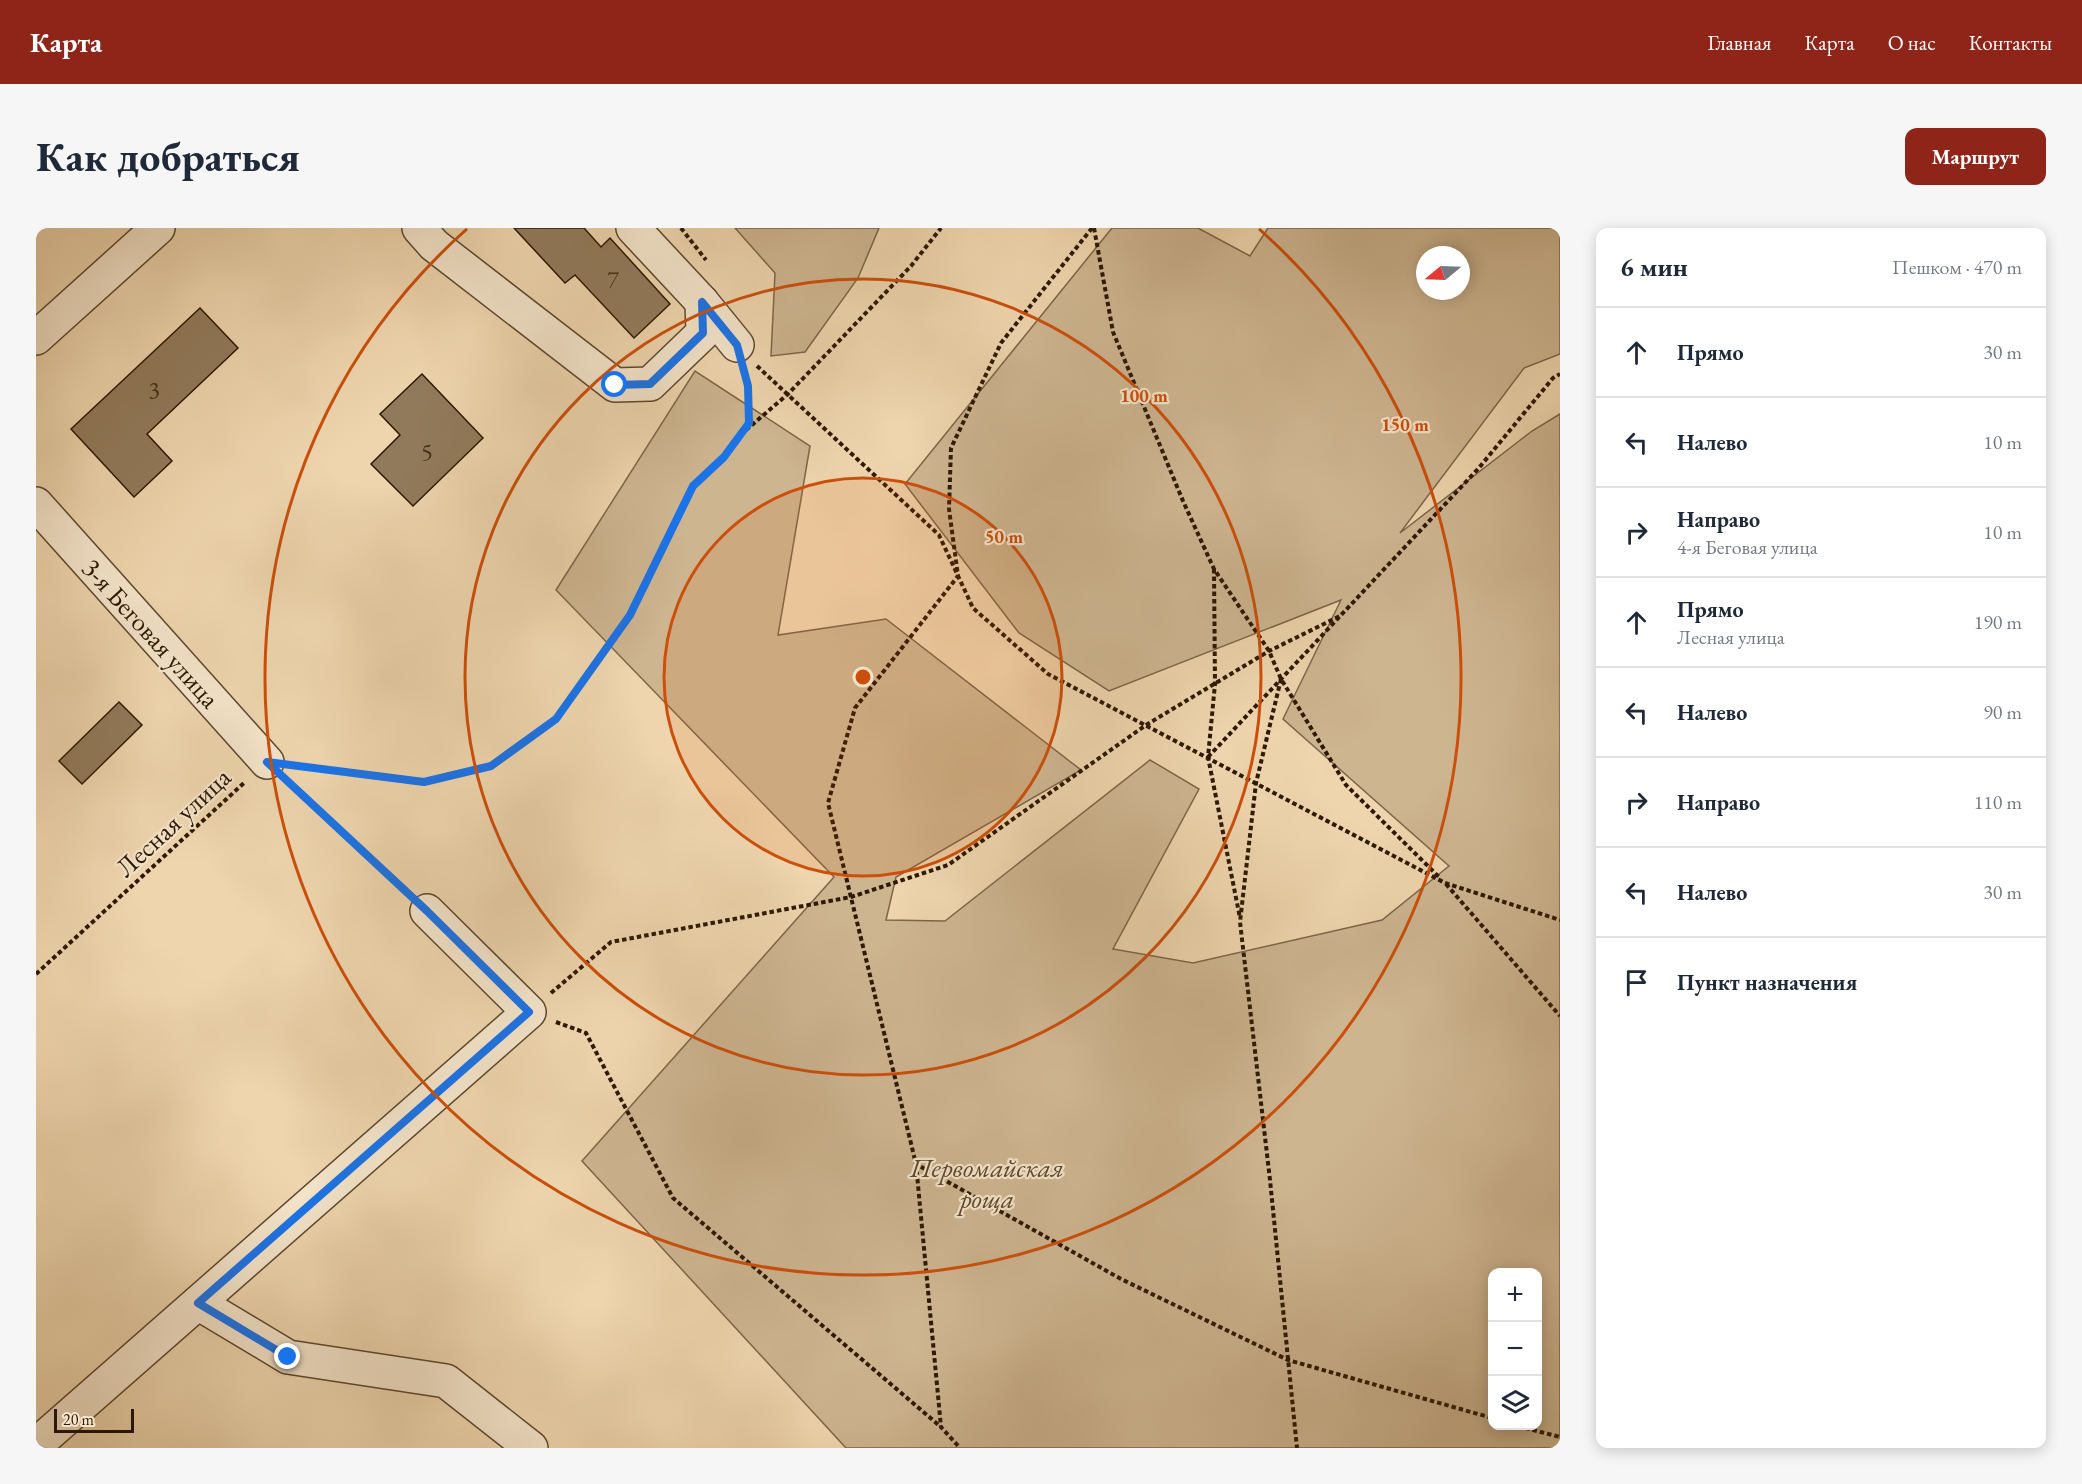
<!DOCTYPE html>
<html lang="ru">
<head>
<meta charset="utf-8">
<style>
	:root { --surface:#fff; --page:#f6f6f7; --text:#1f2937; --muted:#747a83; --line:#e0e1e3; --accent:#8f2418 }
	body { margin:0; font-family:"EB Garamond",serif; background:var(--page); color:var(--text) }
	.controls { position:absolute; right:18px; bottom:18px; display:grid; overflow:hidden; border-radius:12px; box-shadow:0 3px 15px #0003 }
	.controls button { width:54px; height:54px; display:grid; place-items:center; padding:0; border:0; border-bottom:2px solid var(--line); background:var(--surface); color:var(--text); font:30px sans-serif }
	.compass { position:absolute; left:1380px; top:18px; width:54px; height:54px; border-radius:50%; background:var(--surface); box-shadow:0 3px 15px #0003; rotate:251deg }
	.scale { position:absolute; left:18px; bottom:15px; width:80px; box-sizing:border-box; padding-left:6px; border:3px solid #2d1803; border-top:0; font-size:16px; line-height:21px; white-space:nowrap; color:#2d1803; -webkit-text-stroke:4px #f4e4ca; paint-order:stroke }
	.stop { position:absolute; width:18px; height:18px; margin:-14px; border:4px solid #1a73e8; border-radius:50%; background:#fff }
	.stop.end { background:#1a73e8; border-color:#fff; box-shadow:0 2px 6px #0008 }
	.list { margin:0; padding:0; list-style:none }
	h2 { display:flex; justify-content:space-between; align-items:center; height:78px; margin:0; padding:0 24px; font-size:26px }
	h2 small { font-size:20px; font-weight:400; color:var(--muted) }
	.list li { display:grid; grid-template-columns:39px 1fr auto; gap:18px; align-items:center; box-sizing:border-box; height:90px; padding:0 24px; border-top:2px solid var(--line) }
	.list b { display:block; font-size:22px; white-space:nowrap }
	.list p { margin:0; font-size:20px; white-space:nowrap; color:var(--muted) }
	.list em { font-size:20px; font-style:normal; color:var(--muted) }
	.icon { flex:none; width:33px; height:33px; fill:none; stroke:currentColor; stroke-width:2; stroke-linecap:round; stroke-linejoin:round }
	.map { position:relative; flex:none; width:1524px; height:1220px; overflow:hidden; border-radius:12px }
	header { display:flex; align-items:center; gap:36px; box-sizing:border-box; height:84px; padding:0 30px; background:var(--accent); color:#fff }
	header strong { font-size:28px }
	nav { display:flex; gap:33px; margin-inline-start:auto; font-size:21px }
	.intro { display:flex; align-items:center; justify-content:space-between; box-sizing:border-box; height:144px; padding:0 36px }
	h1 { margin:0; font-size:42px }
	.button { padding:15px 27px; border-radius:12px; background:var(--accent); color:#fff; font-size:21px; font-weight:700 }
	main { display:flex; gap:36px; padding:0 36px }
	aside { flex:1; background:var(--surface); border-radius:12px; box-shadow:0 3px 15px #0003 }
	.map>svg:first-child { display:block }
</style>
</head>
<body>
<header>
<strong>Карта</strong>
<nav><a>Главная</a><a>Карта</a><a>О нас</a><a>Контакты</a></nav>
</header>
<div class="intro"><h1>Как добраться</h1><a class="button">Маршрут</a></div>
<main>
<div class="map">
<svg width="1524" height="1220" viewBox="0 0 1524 1220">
	<rect width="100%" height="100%" fill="#eed5ad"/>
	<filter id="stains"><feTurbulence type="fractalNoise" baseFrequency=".00333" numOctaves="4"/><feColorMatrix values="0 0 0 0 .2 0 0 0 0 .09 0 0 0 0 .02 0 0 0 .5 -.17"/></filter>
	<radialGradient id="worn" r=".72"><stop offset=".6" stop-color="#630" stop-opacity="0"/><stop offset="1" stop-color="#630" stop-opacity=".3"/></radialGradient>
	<!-- green -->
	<g fill="#cdb590" stroke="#7d664a" stroke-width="1.5" fill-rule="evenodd">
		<path d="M 699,0 L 843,0 L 822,50 L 769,124 L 735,128 L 739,45 Z"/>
		<path d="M 1076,0 L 1162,0 L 1214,28 L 1232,0 L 1524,0 L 1524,126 L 1488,140 L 1364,305 L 1496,203 L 1524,186 L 1524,1220 L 810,1220 L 546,933 L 798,649 L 520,362 L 659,143 L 774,218 L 742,407 L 850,391 L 1045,542 L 860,649 L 850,692 L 909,693 L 1114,532 L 1163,561 L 1077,721 L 1157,735 L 1346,692 L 1413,638 L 1247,491 L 1305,372 L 1073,463 L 983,405 L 869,256 ZM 1389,27 L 1425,27 L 1425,63 L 1389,63 ZM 1456,1044 L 1502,1044 L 1502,1198 L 1456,1198 Z"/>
	</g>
	<!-- building -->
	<g fill="#917a5b" stroke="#2d1803" stroke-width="1.5">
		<path d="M 478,0 L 548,0 L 565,19 L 574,10 L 634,76 L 598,110 L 539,47 L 529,55 Z"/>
		<path d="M 164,80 L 202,120 L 111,206 L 136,233 L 98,269 L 35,201 Z"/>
		<path d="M 386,146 L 447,210 L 377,278 L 335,236 L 364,207 L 344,186 Z"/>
		<path d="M 83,474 L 106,497 L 46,556 L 23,533 Z"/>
	</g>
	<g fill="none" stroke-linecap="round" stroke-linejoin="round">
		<defs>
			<g id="minor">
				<path d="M 383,0 L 398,17 L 579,157 L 614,156 L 667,105 L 666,74"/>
				<path d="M 597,0 L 666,74 L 701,117"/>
				<path d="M 0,110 L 122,0"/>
				<path d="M 0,276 L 231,534"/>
				<path d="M 162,1075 L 252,1129 L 410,1153 L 495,1220"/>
				<path d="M 0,1217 L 493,784 L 391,683"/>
			</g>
		</defs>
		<!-- minor casing -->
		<use href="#minor" stroke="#5d472e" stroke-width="36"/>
		<!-- path -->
		<g stroke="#2d1803" stroke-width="4" stroke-dasharray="4.5 3" stroke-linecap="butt">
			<path d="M 645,0 L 670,32"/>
			<path d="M 1056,0 L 965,115 L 915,220 L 913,281 L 922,348 L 819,480 L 792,575 L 880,936 L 1085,1051 L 1252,1132 L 1456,1190"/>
			<path d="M 1058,0 L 1077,104 L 1147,273 L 1178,341 L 1233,423 L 1245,451 L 1310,557 L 1404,650"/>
			<path d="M 721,138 L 903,307 L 937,380 L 1012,446 L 1409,655 L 1524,692"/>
			<path d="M 710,202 L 752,166 L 875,38 L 905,0"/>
			<path d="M 1178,341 L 1179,456 L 1172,529 L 1204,690"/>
			<path d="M 1245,451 L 1220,555 L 1204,694 L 1234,952 L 1261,1220"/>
			<path d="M 1172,529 L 1442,241 L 1517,150 L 1524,146"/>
			<path d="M 260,538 L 388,554 L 455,538 L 520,491 L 594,387 L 657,258 L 688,229 L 713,195 L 712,158 L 708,144"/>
			<path d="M 251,553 L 371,664"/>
			<path d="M 1410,656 L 1524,788"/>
			<path d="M 0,746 L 209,554"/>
			<path d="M 515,765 L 575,714 L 815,669 L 912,637 L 1110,497 L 1233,423 L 1304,388"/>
			<path d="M 520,794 L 550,805 L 637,970 L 905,1199"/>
			<path d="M 880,936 L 905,1199 L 924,1220"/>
			<path d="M 1482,1198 L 1524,1209"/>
		</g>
		<!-- minor -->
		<use href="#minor" stroke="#f4e4ca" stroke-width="33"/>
	</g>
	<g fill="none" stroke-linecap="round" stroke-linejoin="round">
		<!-- route -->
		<path stroke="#1a73e8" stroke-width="8" d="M 252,1129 L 162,1075 L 493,784 L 391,683 L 231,534 L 388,554 L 455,538 L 520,491 L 594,387 L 657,258 L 688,229 L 713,195 L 712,158 L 701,117 L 666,74 L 667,105 L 614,156 L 579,157"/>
	</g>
	<!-- distance rings -->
	<circle cx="827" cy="449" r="199" fill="#cc4f0b" fill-opacity=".12"/>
	<g fill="none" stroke="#cc4f0b" stroke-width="3">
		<circle cx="827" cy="449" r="199"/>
		<circle cx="827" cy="449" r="398"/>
		<path d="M1223 1A598 598 0 1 1 431 1"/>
	</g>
	<g text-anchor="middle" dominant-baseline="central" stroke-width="4.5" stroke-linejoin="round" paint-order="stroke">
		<!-- number labels -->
		<g font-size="24" fill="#463019">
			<text x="577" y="51">7</text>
			<text x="118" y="161">3</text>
			<text x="391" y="223">5</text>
		</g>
		<!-- street labels -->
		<g font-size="27" fill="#2d1803" stroke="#f4e4ca">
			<text transform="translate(115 405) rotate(48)">3-я Беговая улица</text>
			<text transform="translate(137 594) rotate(-43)">Лесная улица</text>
		</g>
		<!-- park labels -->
		<g font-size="27" font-style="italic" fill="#5d472d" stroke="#f4e4ca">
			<text x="951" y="939">Первомайская<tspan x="951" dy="31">роща</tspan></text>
		</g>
	</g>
	<circle cx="827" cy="449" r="9" fill="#cc4f0b" stroke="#f4e4ca" stroke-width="3"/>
	<g font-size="18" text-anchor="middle" font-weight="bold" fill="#cc4f0b" stroke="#f4e4ca" stroke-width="4.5" stroke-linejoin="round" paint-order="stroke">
		<text x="1108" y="174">100 m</text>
		<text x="1369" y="203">150 m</text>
		<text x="968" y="315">50 m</text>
	</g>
	<rect width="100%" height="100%" filter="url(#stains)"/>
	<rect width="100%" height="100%" fill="url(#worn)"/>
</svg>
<div class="controls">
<button>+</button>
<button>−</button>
<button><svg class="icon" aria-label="layers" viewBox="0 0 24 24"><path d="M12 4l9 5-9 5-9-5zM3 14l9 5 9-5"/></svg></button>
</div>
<svg class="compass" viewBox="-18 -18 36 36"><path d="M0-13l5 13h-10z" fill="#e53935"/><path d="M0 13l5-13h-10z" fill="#747a83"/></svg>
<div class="scale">20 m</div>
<div class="stop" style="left:579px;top:157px"></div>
<div class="stop end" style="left:252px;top:1129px"></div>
</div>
<aside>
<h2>6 мин<small>Пешком · 470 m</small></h2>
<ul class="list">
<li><svg class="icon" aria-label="ahead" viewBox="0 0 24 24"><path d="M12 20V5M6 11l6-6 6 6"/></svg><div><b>Прямо</b></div><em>30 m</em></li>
<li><svg class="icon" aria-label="left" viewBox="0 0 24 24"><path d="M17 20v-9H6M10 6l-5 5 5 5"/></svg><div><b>Налево</b></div><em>10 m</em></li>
<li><svg class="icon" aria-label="right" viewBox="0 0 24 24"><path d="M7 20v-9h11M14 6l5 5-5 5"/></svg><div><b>Направо</b><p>4-я Беговая улица</p></div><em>10 m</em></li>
<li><svg class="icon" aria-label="ahead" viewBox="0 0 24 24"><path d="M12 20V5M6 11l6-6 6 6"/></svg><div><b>Прямо</b><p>Лесная улица</p></div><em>190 m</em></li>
<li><svg class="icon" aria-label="left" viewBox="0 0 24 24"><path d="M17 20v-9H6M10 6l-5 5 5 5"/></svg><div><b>Налево</b></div><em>90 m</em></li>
<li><svg class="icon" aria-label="right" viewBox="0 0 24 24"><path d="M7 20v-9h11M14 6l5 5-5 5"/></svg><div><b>Направо</b></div><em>110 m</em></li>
<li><svg class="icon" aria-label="left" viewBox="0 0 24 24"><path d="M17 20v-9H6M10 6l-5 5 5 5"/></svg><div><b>Налево</b></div><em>30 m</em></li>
<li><svg class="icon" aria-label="arrive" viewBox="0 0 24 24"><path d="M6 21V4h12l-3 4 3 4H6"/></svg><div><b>Пункт назначения</b></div></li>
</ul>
</aside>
</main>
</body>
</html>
